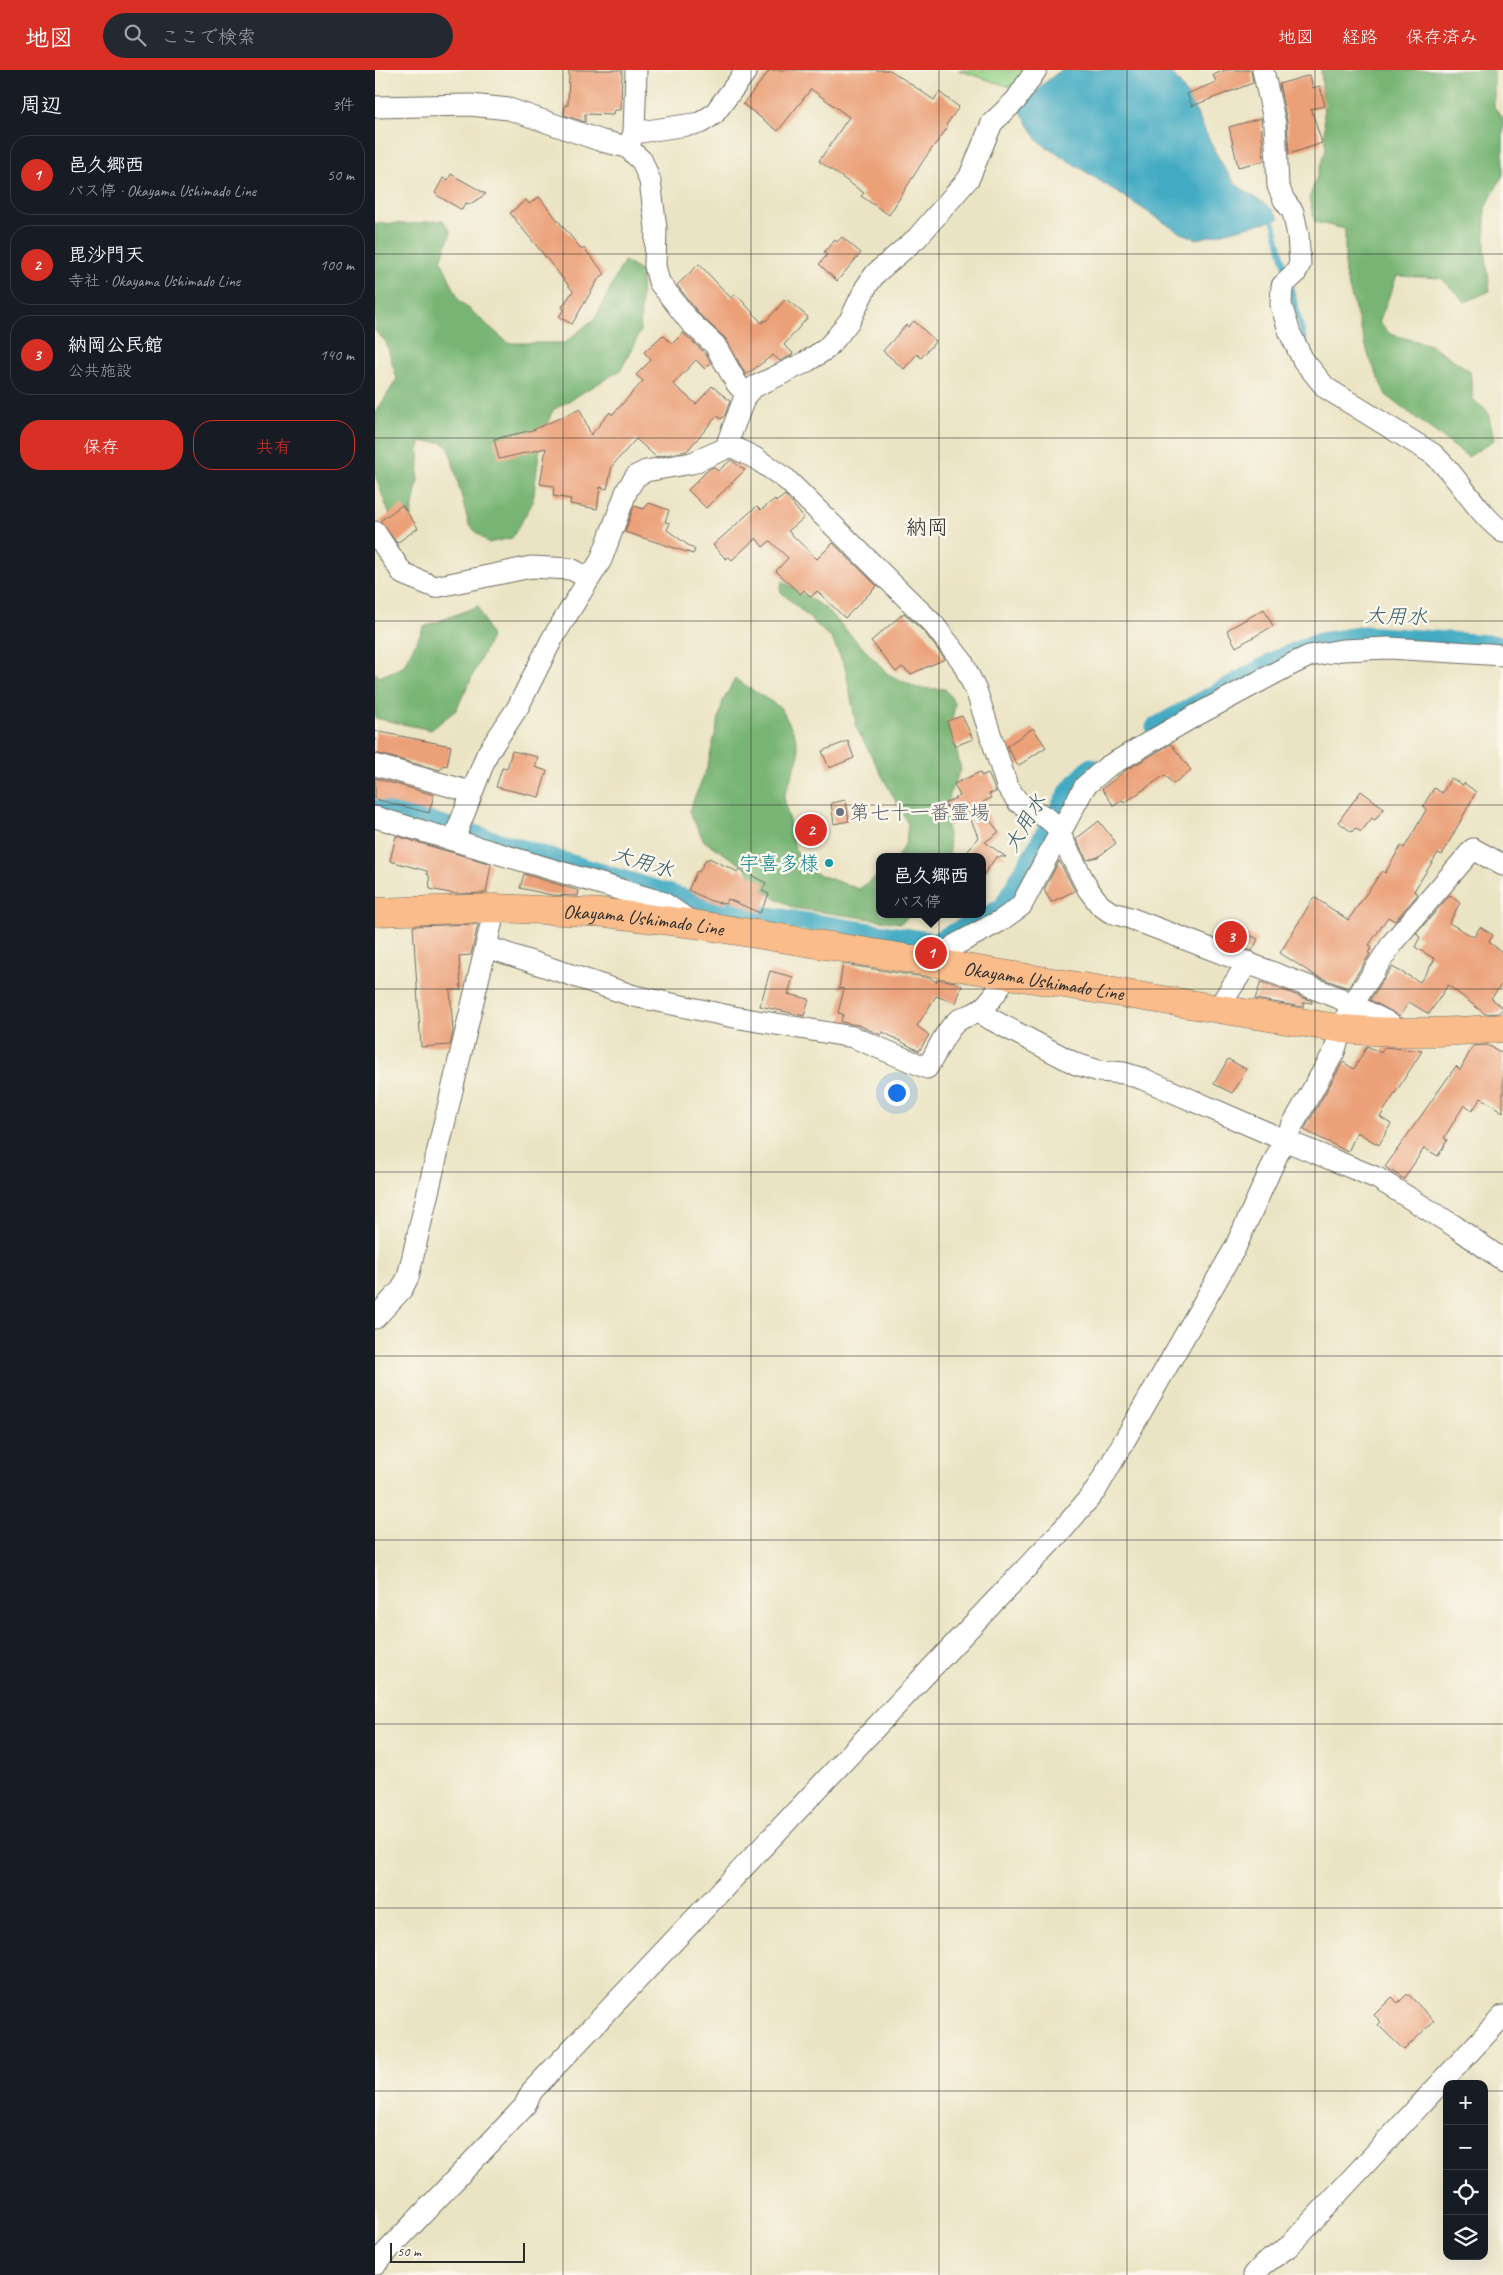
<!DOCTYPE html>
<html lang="ja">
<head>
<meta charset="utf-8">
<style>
	:root { --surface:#171b24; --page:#242831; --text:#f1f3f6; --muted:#9ea1a6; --line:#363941; --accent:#d93025 }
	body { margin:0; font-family:Caveat,"Klee One",sans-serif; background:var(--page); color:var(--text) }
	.controls { position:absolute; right:15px; bottom:15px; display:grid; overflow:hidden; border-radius:10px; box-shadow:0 5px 20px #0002 }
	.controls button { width:45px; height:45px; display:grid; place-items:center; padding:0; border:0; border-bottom:1px solid var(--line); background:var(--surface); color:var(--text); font:25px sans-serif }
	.scale { position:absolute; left:15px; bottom:12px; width:135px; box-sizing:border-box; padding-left:5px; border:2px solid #2b2b2b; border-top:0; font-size:14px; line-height:18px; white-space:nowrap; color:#2b2b2b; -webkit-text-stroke:4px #fbf7ec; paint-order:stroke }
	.you { position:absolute; left:521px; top:1022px; width:18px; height:18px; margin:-12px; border:4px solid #fff; border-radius:50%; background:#1a73e8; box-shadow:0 0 0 8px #1a73e833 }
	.badge { display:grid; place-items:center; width:32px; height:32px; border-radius:50%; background:var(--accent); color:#fff; font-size:16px; font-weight:700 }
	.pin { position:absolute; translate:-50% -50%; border:2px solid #fff; box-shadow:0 1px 5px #0006 }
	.popup { position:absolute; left:501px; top:783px; width:110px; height:65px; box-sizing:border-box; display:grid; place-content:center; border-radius:10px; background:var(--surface); filter:drop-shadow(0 1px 4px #0005); font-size:16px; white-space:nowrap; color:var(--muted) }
	.popup b { font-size:19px; color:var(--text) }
	.popup::after { content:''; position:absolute; left:50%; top:100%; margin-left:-10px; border:10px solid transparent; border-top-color:var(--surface) }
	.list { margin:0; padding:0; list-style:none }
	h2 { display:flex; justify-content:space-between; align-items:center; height:65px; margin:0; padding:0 20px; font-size:21px }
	h2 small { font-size:16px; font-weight:400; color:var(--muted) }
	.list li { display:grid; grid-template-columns:32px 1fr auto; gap:15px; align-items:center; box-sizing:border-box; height:80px; margin:0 10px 10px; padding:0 10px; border:1px solid var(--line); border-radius:20px }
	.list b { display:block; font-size:19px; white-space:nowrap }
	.list p { margin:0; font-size:16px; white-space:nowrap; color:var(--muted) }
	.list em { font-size:16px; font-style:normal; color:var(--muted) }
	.actions { display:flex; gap:10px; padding:15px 20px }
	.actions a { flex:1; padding:11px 0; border:1px solid var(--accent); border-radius:20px; text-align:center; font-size:18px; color:var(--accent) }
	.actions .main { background:var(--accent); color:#fff }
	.icon { flex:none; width:28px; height:28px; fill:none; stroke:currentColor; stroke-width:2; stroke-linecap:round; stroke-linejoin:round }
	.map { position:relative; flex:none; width:1128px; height:2205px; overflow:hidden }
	header { display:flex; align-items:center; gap:30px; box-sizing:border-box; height:70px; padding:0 25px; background:var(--accent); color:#fff }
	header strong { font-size:24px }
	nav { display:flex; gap:28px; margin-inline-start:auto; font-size:18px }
	.search { width:350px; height:45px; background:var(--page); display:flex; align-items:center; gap:12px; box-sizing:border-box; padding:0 18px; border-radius:28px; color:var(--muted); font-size:19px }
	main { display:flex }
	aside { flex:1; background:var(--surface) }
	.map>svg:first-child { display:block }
</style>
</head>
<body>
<header>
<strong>地図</strong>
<div class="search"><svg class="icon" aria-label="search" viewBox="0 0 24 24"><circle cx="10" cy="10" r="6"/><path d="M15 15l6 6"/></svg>ここで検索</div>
<nav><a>地図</a><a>経路</a><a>保存済み</a></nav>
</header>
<main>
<aside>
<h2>周辺<small>3件</small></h2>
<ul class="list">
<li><span class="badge">1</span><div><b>邑久郷西</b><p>バス停 · Okayama Ushimado Line</p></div><em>50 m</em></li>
<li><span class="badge">2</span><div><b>毘沙門天</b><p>寺社 · Okayama Ushimado Line</p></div><em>100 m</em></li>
<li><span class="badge">3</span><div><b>納岡公民館</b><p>公共施設</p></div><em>140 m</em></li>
</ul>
<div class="actions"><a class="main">保存</a><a>共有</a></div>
</aside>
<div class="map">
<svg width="1128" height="2205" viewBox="0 0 1128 2205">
	<rect width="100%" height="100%" fill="#fbf7ec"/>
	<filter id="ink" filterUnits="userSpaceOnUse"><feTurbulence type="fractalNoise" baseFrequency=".02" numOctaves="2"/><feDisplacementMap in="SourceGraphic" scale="10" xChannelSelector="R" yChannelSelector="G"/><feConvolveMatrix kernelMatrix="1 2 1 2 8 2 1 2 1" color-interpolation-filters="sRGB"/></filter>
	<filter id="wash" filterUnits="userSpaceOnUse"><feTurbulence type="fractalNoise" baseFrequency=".0096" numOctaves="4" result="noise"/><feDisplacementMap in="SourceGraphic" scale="20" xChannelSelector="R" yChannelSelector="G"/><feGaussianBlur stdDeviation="1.12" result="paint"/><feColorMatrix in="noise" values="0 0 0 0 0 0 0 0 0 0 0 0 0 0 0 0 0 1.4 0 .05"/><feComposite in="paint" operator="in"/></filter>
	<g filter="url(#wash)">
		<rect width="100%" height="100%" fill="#ebe4c4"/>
		<!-- green -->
		<path fill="#95d389" stroke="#607f5a" d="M 583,0 L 651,0 L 638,18 Z"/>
		<!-- forest -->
		<g fill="#78b575" stroke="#527050">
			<path d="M 946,0 L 1119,0 L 1119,37 L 1128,48 L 1128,105 L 1110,138 L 1110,178 L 1115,221 L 1090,232 L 1066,208 L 1022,206 L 1004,252 L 1015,264 L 1056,275 L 1095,301 L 1098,329 L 1113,342 L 1119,370 L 1093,387 L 1011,325 L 994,287 L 970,204 L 970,159 L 940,152 L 934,129 L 951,80 Z"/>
			<path d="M 68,150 L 76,162 L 66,190 L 84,230 L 133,273 L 190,273 L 221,247 L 249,191 L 267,202 L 265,262 L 246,300 L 178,340 L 166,367 L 158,432 L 137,468 L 113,473 L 94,455 L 74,378 L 67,372 L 45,372 L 43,410 L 35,451 L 14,443 L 0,405 L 0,344 L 22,309 L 11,272 L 0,261 L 0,153 L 34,154 Z"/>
			<path d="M 407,511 L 450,538 L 513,604 L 542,618 L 570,619 L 580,633 L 576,657 L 586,700 L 575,722 L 571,748 L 575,782 L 572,787 L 522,787 L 531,772 L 533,754 L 482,659 L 470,597 L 457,569 L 405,521 Z"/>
			<path d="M 103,536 L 116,567 L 81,640 L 56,660 L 0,648 L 0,602 L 4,607 L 28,597 L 49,557 Z"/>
			<path d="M 360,609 L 406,638 L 420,665 L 424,685 L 409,727 L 420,779 L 437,802 L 484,819 L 505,804 L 505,844 L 537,844 L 526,853 L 419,838 L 385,819 L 370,797 L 329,771 L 314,741 L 332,698 L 348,631 Z"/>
		</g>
		<!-- water -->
		<path fill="#43abc3" stroke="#376b77" d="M 686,0 L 794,0 C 823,32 832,77 858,110 C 870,126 897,132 904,149 L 822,169 L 804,162 L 663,71 L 645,40 L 666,16 Z"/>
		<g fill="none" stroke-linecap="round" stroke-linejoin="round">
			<!-- stream -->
			<g stroke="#43abc3" stroke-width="5.5">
				<path d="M 898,150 L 912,204"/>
				<path d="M 915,215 L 930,272"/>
			</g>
			<!-- canal -->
			<g stroke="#43abc3" stroke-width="19">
				<path d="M 780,657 L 906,587 L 945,572 L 990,565 L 1128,575"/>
				<path d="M 0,734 L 342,838 L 560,872 L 627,838 L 695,719 L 716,697"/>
			</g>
		</g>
		<g id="blocks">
			<!-- building -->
			<g fill="#eba078">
				<path d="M 194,0 L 247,0 L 246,40 L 239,40 L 238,45 L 210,44 L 210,52 L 189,45 L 190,35 L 193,35 Z"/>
				<path d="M 395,0 L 515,0 L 559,30 L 564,22 L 584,37 L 571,55 L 573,57 L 550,88 L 514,145 L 486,126 L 489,123 L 444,91 L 474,47 L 436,19 L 403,61 L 368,34 Z"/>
				<path d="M 850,0 L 876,0 L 878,13 L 817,36 L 812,24 L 841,12 L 838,5 Z"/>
				<path d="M 935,5 L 938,18 L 945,16 L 950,36 L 936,39 L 947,73 L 914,84 L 912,51 L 904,14 Z"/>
				<path d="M 886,48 L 889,91 L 863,97 L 854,57 Z"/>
				<path d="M 76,104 L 111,124 L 95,134 L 90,133 L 87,140 L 63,126 L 60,123 L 68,108 L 73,110 Z"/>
				<path d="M 164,127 L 207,180 L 209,178 L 230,204 L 224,208 L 197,254 L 184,247 L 189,239 L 187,237 L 198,221 L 135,143 L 151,130 L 154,134 Z"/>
				<path d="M 467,167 L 486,183 L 462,211 L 444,194 L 452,185 L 449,182 L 460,170 L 462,172 Z"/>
				<path d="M 324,194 L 356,228 L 361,224 L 387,253 L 389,250 L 391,251 L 411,229 L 433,247 L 409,275 L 418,283 L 417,285 L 405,291 L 398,285 L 371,305 L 351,269 L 324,244 L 302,215 Z"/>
				<path d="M 539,251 L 561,271 L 546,288 L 542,284 L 529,299 L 508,281 L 531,255 L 533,257 Z"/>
				<path d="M 308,263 L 330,283 L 336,293 L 330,299 L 321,290 L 298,314 L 321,334 L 337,316 L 355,331 L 350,345 L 346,349 L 342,346 L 312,381 L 281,387 L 261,369 L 237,396 L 232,419 L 225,417 L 222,439 L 195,434 L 196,429 L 178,426 L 179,416 L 165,414 L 171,378 L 124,389 L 119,369 L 158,360 L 205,339 L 216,365 L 235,342 L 237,345 L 268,311 L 261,305 L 276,290 L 269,282 L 288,265 L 297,274 Z"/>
				<path d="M 356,390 L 370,400 L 331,438 L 313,420 L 333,400 L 339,397 L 343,401 Z"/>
				<path d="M 410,425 L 429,448 L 413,461 L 442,489 L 458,473 L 502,516 L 470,548 L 442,521 L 436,527 L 429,520 L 425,524 L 401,501 L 413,488 L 395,471 L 388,477 L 381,468 L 357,490 L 354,487 L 351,489 L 338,475 L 382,436 L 386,440 L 400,429 L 401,432 Z"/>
				<path d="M 274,433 L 294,440 L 290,452 L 295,453 L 292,460 L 320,480 L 318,484 L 250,462 L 259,436 L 269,439 Z"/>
				<path d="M 27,435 L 43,458 L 22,473 L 5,451 Z"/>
				<path d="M 889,539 L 898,556 L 861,577 L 852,560 Z"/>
				<path d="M 529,543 L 550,563 L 570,589 L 536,604 L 527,597 L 521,602 L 496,571 Z"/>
				<path d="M 587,646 L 598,669 L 580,676 L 572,651 Z"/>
				<path d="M 658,658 L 671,677 L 643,696 L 632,676 Z"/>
				<path d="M 0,661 L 76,676 L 72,696 L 69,695 L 65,700 L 0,683 Z"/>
				<path d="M 473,671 L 479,688 L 454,698 L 447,681 Z"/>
				<path d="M 796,674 L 816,700 L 798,714 L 790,705 L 749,733 L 747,730 L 739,736 L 727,719 L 751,700 Z"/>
				<path d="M 137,681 L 163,687 L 160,697 L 172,701 L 164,727 L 121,717 L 127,698 L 132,699 Z"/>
				<path d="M 605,702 L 606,706 L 613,703 L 621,722 L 614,724 L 616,728 L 608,732 L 616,752 L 624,762 L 610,772 L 631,787 L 621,787 L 607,807 L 607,787 L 589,787 L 603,767 L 594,745 L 578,752 L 570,733 L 585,726 L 579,714 Z"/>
				<path d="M 0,708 L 59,725 L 54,743 L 0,729 Z"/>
				<path d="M 1076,708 L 1088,715 L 1089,713 L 1101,722 L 1067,785 L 1063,783 L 1039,821 L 1043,824 L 1020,851 L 1013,847 L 994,875 L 997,877 L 993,883 L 995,884 L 973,918 L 941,906 L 905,883 L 939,827 L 973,850 L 1007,801 L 1010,803 L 1026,776 L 1029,778 L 1035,768 L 1051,740 L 1048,736 L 1059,718 L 1067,723 Z"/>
				<path d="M 986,721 L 1009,738 L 1000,750 L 997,748 L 986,762 L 980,758 L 977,762 L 963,752 Z"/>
				<path d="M 471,730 L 474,751 L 459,754 L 456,733 Z"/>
				<path d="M 724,751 L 741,773 L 723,787 L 712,790 L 701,769 Z"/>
				<path d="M 21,766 L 116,794 L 111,823 L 80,824 L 55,819 L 54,805 L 52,804 L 52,801 L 15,791 Z"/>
				<path d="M 334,788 L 363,802 L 364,799 L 391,813 L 387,821 L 394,824 L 385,843 L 353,829 L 351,834 L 336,831 L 313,820 L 322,801 L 324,802 L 331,789 L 333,790 Z"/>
				<path d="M 684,791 L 700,821 L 676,832 L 669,820 Z"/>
				<path d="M 149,804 L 204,821 L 203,826 L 176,825 L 145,818 Z"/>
				<path d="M 1075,825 L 1085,833 L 1074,853 L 1099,867 L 1105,857 L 1118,865 L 1114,872 L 1128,883 L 1128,913 L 1116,928 L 1128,938 L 1124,943 L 1110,944 L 1073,915 L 1054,944 L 1034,932 L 1025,946 L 995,930 L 1017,897 L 1045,912 L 1060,889 L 1040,877 L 1045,867 L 1041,864 Z"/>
				<path d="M 103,854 L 96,885 L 84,886 L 86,920 L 75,920 L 78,961 L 75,975 L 46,977 L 38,856 Z"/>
				<path d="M 845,857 L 868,867 L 863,876 L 840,867 Z"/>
				<path d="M 870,863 L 883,869 L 877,881 L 864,876 Z"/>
				<path d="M 468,894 L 555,908 L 561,912 L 563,909 L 580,912 L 587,916 L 581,933 L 561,926 L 542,956 L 554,965 L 544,981 L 508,962 L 506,965 L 483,955 L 466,952 L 468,944 L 463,943 L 469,919 L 464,918 Z"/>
				<path d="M 395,901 L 418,907 L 413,924 L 434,929 L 429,946 L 385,936 Z"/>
				<path d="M 886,912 L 937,931 L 937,933 L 929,932 L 928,937 L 880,929 Z"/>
				<path d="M 1112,975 L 1128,983 L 1128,1042 L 1106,1028 L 1097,1041 L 1089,1035 L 1069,1068 L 1072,1070 L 1063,1086 L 1049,1078 L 1029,1109 L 1010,1097 L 1081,996 L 1085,1000 L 1098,976 Z"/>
				<path d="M 992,976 L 1006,983 L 1009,977 L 1047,981 L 1005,1047 L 1016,1054 L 1004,1075 L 982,1062 L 973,1082 L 929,1060 L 968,992 L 979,999 Z"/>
				<path d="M 853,989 L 871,999 L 866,1008 L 867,1009 L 857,1023 L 839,1014 Z"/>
				<path d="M 1031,1925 L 1034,1925 L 1059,1951 L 1029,1980 L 1003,1955 L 1006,1952 L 999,1945 L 1017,1927 L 1023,1933 Z"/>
			</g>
		</g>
	</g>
	<g filter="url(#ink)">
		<use href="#blocks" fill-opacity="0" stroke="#6e6c61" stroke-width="1"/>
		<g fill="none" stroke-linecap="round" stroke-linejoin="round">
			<defs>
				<g id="street">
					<path d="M 888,0 L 900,54 L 903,116 L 909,130 L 918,142 L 923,165 L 925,194 L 920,204 L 907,216 L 906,235 L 915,263 L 928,290 L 951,318 L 1058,384 C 1084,407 1100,441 1128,462"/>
					<path d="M 0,37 L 95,35 L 134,39 L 227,71 L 252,77 L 267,91 L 275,111 L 281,158 L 280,196 L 284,212 L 315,252 L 340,275 L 362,314 L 371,324 L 353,371 L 354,377"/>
					<path d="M 259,63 L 325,53 L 339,44 L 372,0"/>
					<path d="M 254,75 L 259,63 L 261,0"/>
					<path d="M 371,324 L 379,317 L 431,292 L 451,279 L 461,268 L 475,250 L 491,217 L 501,203 L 542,168 L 594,108 L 617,53 L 641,30 L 661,0"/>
					<path d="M 0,462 L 28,504 L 60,517 L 156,497 L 196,499 L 213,508"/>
					<path d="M 0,695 L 96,722"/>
					<path d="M 0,747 L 287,832 L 318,853"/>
					<path d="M 79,769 L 112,684 L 143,637 L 177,569 L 226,490 L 252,420 L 261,406 L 271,401 L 317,393 L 354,377 L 360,378 L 380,388 L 411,409 L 559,555 L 587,591 L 602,623 L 632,716 L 643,732 L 672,748 L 680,755 L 713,819 L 725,835 L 735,842 L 755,848 L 964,928 L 1016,954 L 1021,964"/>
					<path d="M 112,877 L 259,926 L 359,947 L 478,967 L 552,998 C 561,984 569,963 581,952 C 588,946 595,946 602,942 C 614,935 625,917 631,905"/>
					<path d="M 561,892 L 580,875 L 625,851 L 646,836 L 710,716 L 732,697 L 816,648 L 913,596 L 934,586 L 967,580 L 1014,578 L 1128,585"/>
					<path d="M 848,939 L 849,929 L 873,892"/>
					<path d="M 602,942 L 701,994 L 724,1001 L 749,1003 L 768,1009 L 909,1070 L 1002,1108 L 1081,1157 L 1128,1190"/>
					<path d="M 0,1248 L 27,1219 L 33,1207 L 120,838"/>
					<path d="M 0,2194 L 149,2037 L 157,2021 L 689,1458 L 721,1420 L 860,1178 L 909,1070 L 959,982 L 970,949 L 977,935 L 1018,872 L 1098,779 L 1128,795"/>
					<path d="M 879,2205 L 889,2194 L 913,2177 L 1128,1946"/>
				</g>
				<g id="primary">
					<path id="s1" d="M 0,842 L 120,838 L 231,843 L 319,854 L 968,959 C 1024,964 1072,963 1128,958"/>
				</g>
			</defs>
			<!-- street casing -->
			<use href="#street" stroke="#6e6c61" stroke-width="23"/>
			<!-- primary casing -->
			<use href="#primary" stroke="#6e6c61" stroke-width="29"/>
			<!-- street -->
			<use href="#street" stroke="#fff" stroke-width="21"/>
			<!-- primary -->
			<use href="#primary" stroke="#f9bc8a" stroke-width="28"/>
		</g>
	</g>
	<!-- grid -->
	<path fill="none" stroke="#2b2b2b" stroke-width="1" stroke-opacity="0.55" d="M 188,0 L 188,2205M 376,0 L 376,2205M 564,0 L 564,2205M 752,0 L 752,2205M 940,0 L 940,2205M 0,184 L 1128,184M 0,368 L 1128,368M 0,551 L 1128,551M 0,735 L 1128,735M 0,919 L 1128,919M 0,1102 L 1128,1102M 0,1286 L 1128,1286M 0,1470 L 1128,1470M 0,1654 L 1128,1654M 0,1838 L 1128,1838M 0,2021 L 1072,2021M 1109,2021 L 1128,2021"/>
	<!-- markers -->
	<circle fill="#6b7280" stroke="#fbf7ec" stroke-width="2" cx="465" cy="742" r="5"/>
	<circle fill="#0f9aa8" stroke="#fbf7ec" stroke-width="2" cx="454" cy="793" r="5"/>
	<g text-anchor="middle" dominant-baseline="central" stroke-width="5" stroke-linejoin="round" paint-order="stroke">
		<!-- worship labels -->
		<g font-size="20" fill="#5b616d" stroke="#fbf7ec" text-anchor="start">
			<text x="475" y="742">第七十一番霊場</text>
		</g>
		<!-- culture labels -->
		<g font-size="20" fill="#0d838f" stroke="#fbf7ec" text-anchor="end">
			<text x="444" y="793">宇喜多様</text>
		</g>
		<!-- street labels -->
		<g font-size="20" fill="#2b2b2b" stroke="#fbf7ec">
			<text stroke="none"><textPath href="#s1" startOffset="269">Okayama Ushimado Line</textPath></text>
			<text stroke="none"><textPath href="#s1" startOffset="674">Okayama Ushimado Line</textPath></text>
		</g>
		<!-- neighbourhood labels -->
		<g font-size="21" fill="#2b2b2b" stroke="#fbf7ec">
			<text x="552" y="457">納岡</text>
		</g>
		<!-- water labels -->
		<g font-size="21" font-style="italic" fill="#355e68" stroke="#fbf7ec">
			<text transform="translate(1021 546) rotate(2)">大用水</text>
			<text transform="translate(650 753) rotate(-60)">大用水</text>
			<text transform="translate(268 792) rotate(17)">大用水</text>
		</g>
	</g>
</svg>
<div class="controls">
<button>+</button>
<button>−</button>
<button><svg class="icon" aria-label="locate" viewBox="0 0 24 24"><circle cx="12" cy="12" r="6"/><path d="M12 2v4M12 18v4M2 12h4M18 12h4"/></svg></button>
<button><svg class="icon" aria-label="layers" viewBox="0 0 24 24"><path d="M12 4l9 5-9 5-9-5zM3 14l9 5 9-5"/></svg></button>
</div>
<div class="scale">50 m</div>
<div class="you"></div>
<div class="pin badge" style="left:556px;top:883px">1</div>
<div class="popup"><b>邑久郷西</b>バス停</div>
<div class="pin badge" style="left:436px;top:760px">2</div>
<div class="pin badge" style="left:856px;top:867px">3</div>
</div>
</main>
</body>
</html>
